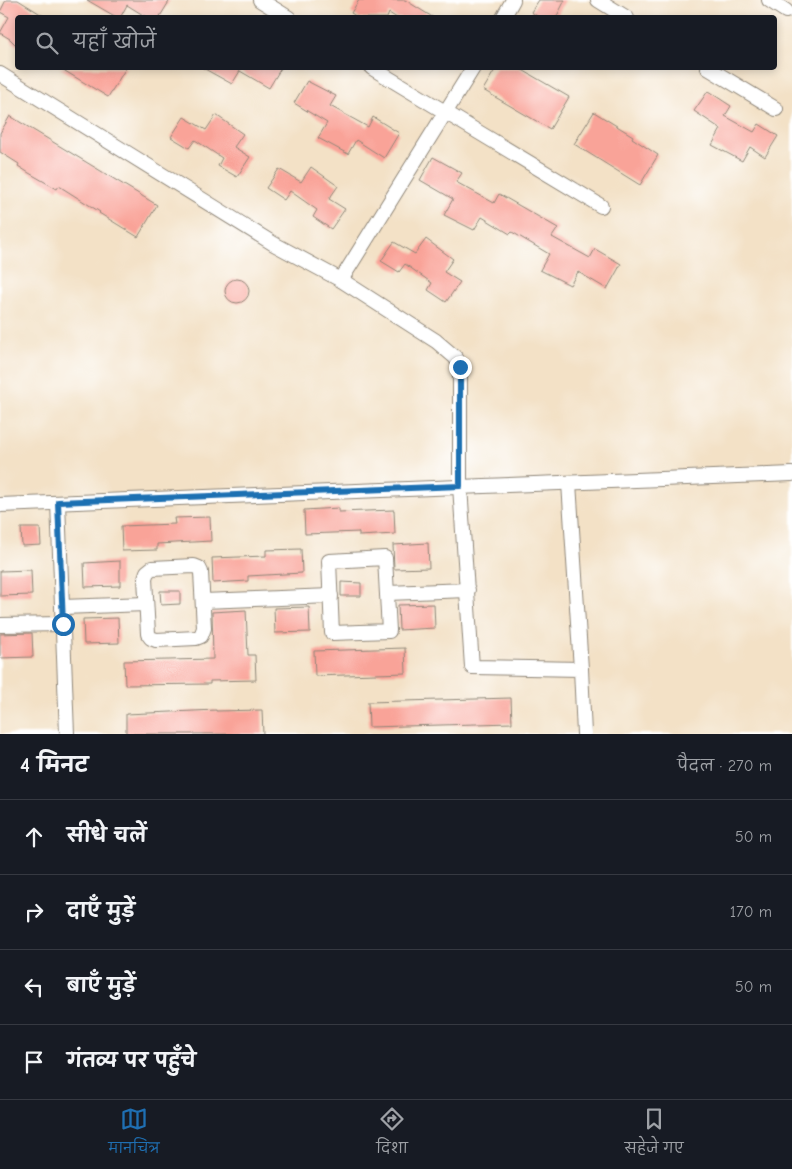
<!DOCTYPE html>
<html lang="hi">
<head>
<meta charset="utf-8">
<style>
	:root { --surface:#171b24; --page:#20242c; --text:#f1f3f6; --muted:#9ea1a6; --line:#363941; --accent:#1f6fb2 }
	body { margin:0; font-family:"Comic Neue","Playpen Sans Deva",sans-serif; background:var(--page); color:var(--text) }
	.stop { position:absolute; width:15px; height:15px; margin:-11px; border:4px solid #1f6fb2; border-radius:50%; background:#fff }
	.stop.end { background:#1f6fb2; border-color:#fff; box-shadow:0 1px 5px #0008 }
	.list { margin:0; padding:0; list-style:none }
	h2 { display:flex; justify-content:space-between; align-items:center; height:65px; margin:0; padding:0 20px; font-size:21px }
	h2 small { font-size:16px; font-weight:400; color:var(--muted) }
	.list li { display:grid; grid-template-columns:32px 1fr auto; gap:15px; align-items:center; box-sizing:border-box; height:75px; padding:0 20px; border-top:1px solid var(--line) }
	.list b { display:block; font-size:19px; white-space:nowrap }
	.list em { font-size:16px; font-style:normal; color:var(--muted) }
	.icon { flex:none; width:28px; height:28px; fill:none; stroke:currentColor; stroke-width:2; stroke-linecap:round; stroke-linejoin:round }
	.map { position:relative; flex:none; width:792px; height:734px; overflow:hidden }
	.search { position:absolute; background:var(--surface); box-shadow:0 2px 8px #0003; left:15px; right:15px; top:15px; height:55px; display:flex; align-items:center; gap:12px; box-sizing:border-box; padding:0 18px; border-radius:5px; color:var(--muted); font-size:19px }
	.sheet { height:365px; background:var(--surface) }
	nav { display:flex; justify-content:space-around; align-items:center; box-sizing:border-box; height:70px; border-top:1px solid var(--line); background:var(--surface); font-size:14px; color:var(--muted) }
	nav a { display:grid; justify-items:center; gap:2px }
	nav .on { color:var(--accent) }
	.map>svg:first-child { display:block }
</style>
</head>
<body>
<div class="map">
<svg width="792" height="734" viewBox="0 0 792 734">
	<rect width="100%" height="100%" fill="#fff"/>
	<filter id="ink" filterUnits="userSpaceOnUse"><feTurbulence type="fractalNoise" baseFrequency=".02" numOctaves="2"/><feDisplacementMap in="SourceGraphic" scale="10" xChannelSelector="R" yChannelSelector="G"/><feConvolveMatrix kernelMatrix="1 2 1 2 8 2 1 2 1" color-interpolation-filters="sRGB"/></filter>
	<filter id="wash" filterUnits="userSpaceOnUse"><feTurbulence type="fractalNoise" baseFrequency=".0096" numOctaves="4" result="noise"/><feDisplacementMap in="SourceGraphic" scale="20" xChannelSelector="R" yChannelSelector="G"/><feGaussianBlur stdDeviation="1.12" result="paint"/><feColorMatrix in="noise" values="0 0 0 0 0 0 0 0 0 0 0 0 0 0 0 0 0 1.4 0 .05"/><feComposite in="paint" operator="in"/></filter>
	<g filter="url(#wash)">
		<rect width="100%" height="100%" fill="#f3e1c6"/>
		<g id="blocks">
			<!-- building -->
			<g fill="#f9a398">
				<path d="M 6,0 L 18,0 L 47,18 L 18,18 L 18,47 L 10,39 L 0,33 L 9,17 L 0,12 Z"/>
				<path d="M 87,0 L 170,0 L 159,18 L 148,18 L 127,5 L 120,18 L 118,18 Z"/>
				<path d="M 359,0 L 405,0 L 434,18 L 397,18 L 389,13 L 387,18 L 359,18 L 351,13 Z"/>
				<path d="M 539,0 L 565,0 L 556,18 L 540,18 L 531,12 Z"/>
				<path d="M 60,68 L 126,68 L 108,97 Z"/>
				<path d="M 203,68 L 281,68 L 269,88 L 240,71 L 232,84 Z"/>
				<path d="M 496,68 L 519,68 L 569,97 L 550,129 L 483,90 Z"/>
				<path d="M 307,81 L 336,96 L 330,106 L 368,127 L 373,117 L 399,133 L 384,158 L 356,140 L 348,154 L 318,138 L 327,123 L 294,103 Z"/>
				<path d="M 708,91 L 731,106 L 725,116 L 754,132 L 759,124 L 778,136 L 765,157 L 750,147 L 742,161 L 712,145 L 721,129 L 694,111 Z"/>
				<path d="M 594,112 L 633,136 L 632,138 L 658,155 L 640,185 L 574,144 Z"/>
				<path d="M 216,115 L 243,134 L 234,147 L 250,157 L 237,177 L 218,166 L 222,158 L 195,140 L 189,148 L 171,137 L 184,117 L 206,130 Z"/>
				<path d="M 10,116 L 157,205 L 138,237 L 99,213 L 100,212 L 59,186 L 57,189 L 29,173 L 18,166 L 19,164 L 0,152 L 0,133 Z"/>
				<path d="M 433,157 L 462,173 L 456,182 L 494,203 L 499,194 L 558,228 L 552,237 L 590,258 L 595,249 L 621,264 L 607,289 L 578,272 L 570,285 L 540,270 L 549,254 L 512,232 L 510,234 L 482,217 L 474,230 L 444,215 L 453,199 L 420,180 Z"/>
				<path d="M 311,167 L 338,186 L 329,199 L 345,209 L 331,229 L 313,217 L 317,210 L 290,191 L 284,200 L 266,188 L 279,169 L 301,182 Z"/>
				<path d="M 426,239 L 453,259 L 444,272 L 460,282 L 446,302 L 428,290 L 432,283 L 405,264 L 399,272 L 381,261 L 394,242 L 415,254 Z"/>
				<circle cx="237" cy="291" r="12"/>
				<path d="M 339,508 L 339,512 L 394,510 L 395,534 L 359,536 L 359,532 L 305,534 L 304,510 Z"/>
				<path d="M 210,517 L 211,541 L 157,544 L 157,550 L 122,551 L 121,526 L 175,524 L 174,518 Z"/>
				<path d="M 21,528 L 40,528 L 41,545 L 22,546 Z"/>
				<path d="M 428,543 L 429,568 L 394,569 L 393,545 Z"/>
				<path d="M 301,549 L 302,573 L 248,576 L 248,581 L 213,583 L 212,558 L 266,556 L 266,550 Z"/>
				<path d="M 120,561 L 120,586 L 85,587 L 84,563 Z"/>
				<path d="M 31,570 L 32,595 L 0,596 L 0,571 Z"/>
				<path d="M 341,582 L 361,583 L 361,596 L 341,596 Z"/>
				<path d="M 160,591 L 180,591 L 180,604 L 161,605 Z"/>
				<path d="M 434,604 L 435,628 L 399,630 L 398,605 Z"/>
				<path d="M 309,607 L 310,632 L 275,633 L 274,608 Z"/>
				<path d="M 246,610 L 248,655 L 255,655 L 256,680 L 210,681 L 210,684 L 125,685 L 124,661 L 213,659 L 212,612 Z"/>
				<path d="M 118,618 L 119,643 L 84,644 L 83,619 Z"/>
				<path d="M 32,633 L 33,657 L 0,658 L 0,634 Z"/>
				<path d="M 405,648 L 406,673 L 315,676 L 314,651 Z"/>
				<path d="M 511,698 L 512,723 L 369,727 L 368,702 Z"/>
				<path d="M 216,710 L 216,711 L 262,710 L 263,734 L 126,734 L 126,714 Z"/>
			</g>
		</g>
	</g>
	<g filter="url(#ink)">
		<use href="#blocks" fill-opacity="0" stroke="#8f8678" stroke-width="1"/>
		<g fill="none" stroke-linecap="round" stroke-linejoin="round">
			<defs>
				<g id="street">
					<path d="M 260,0 L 289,18"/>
					<path d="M 598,0 L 627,18"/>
					<path d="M 769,0 L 786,11"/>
					<path d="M 503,18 L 513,0"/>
					<path d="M 372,68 L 601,206"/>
					<path d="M 708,68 L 776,109"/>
					<path d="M 0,74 L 274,244 L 341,280 L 436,341 L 456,358 L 460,367 L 460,486 L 472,667 L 581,669 L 584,734"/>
					<path d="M 341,280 L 473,68"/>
					<path d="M 569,483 L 581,669"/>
					<path d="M 58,503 L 67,734"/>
					<path d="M 0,505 L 792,474"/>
					<path d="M 385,558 L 389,631 L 332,633 L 329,561 Z"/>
					<path d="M 194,566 L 199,568 L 201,572 L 204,628 L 201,636 L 196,638 L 156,640 L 151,638 L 148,634 L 145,578 L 147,572 L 152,568 Z"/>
					<path d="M 387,593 L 468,590"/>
					<path d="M 203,601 L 331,596"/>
					<path d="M 62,607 L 146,604"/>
					<path d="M 0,625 L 63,624"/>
				</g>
			</defs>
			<!-- street casing -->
			<use href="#street" stroke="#8f8678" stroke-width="16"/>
			<!-- street -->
			<use href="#street" stroke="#fff" stroke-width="14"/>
		</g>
	</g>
	<g fill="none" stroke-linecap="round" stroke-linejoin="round" filter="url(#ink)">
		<!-- route -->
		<path stroke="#1f6fb2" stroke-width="6" d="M 63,624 L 58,502 L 460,486 L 460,367"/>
	</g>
</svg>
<div class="stop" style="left:63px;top:624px"></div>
<div class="stop end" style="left:460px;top:367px"></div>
<div class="search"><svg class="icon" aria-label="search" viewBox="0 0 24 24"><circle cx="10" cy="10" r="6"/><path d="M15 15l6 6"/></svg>यहाँ खोजें</div>
</div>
<section class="sheet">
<h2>4 मिनट<small>पैदल · 270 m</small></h2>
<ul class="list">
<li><svg class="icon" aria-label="ahead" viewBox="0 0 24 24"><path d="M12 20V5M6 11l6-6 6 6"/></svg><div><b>सीधे चलें</b></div><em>50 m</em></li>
<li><svg class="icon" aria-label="right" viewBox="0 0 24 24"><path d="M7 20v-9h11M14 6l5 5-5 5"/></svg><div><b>दाएँ मुड़ें</b></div><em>170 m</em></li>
<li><svg class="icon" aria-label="left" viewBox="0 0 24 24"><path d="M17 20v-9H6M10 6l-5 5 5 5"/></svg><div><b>बाएँ मुड़ें</b></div><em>50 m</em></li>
<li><svg class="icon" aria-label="arrive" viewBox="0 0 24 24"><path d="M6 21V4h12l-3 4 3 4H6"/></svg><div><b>गंतव्य पर पहुँचे</b></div></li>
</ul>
</section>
<nav>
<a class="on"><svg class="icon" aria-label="map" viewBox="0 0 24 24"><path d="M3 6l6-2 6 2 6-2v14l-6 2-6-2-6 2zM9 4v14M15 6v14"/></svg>मानचित्र</a>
<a><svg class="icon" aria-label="directions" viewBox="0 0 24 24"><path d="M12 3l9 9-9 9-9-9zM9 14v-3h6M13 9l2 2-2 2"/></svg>दिशा</a>
<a><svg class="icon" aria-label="saved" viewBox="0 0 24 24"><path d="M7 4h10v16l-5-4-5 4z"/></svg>सहेजे गए</a>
</nav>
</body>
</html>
